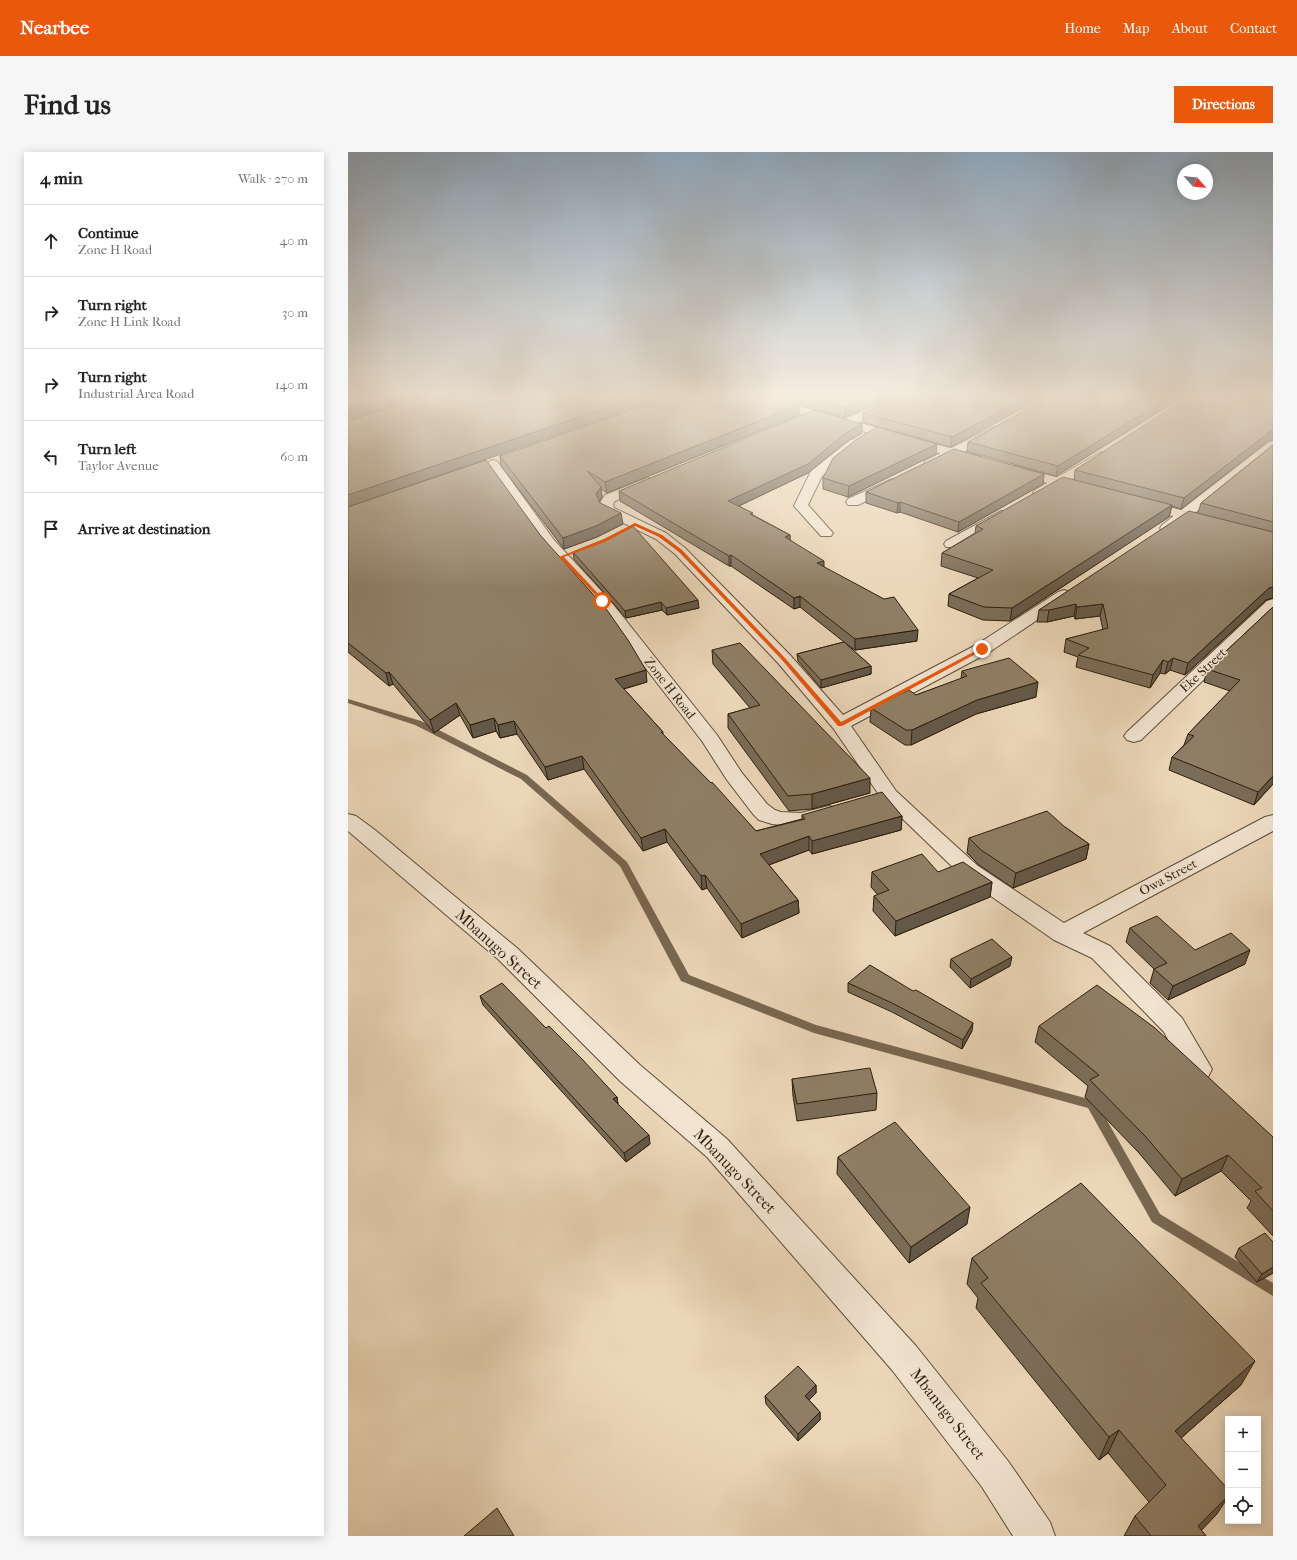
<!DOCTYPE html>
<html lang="en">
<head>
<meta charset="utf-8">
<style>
	:root { --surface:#fff; --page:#f6f6f6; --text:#222; --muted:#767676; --line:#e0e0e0; --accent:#ea580c }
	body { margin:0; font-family:"IM FELL French Canon",serif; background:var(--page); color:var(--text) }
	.controls { position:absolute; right:12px; bottom:12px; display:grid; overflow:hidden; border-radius:0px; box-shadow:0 2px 10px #0003 }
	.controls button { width:36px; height:36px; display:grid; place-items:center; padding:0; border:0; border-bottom:1px solid var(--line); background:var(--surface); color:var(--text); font:20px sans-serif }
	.compass { position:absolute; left:829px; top:12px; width:36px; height:36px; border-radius:50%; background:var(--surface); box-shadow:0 2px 10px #0003; rotate:117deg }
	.stop { position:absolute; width:12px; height:12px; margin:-9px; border:3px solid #ea580c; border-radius:50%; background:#fff }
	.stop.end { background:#ea580c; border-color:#fff; box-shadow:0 1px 4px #0008 }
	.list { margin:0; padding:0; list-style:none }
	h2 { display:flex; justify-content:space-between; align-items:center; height:52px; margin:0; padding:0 16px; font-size:17px }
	h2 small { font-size:13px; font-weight:400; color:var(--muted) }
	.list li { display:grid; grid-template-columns:26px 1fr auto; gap:12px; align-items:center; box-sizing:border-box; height:72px; padding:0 16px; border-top:1px solid var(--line) }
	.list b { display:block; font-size:15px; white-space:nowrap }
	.list p { margin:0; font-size:13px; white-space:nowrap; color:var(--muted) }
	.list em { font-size:13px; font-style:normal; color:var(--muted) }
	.icon { flex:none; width:22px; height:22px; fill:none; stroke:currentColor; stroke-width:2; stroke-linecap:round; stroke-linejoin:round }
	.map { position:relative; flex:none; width:925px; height:1384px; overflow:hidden; border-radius:0px }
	header { display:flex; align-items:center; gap:24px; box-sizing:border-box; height:56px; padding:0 20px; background:var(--accent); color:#fff }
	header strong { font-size:19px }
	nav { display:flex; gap:22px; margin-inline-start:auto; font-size:14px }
	.intro { display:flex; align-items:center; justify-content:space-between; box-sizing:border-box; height:96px; padding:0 24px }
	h1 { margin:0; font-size:28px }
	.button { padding:10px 18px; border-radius:0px; background:var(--accent); color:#fff; font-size:14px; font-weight:700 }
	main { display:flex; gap:24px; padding:0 24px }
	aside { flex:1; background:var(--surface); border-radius:0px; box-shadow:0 2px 10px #0003 }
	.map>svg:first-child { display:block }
</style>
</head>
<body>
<header>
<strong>Nearbee</strong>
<nav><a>Home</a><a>Map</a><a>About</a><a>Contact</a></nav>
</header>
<div class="intro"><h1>Find us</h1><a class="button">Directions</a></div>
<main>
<aside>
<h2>4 min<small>Walk · 270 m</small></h2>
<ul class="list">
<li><svg class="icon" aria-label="ahead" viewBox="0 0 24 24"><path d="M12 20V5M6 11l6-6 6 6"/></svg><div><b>Continue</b><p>Zone H Road</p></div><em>40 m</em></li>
<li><svg class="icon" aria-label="right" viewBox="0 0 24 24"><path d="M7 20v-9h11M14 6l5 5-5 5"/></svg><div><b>Turn right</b><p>Zone H Link Road</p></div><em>30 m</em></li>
<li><svg class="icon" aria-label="right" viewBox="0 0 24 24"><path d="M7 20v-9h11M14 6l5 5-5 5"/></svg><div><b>Turn right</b><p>Industrial Area Road</p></div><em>140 m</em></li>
<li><svg class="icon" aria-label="left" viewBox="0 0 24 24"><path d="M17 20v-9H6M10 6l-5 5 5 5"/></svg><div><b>Turn left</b><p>Taylor Avenue</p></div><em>60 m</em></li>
<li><svg class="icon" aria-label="arrive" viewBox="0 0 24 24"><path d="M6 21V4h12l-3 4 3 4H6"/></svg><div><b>Arrive at destination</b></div></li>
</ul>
</aside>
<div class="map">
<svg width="925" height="1384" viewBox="0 0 925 1384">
	<rect width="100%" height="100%" fill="#ebd6b8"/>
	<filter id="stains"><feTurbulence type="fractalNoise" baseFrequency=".005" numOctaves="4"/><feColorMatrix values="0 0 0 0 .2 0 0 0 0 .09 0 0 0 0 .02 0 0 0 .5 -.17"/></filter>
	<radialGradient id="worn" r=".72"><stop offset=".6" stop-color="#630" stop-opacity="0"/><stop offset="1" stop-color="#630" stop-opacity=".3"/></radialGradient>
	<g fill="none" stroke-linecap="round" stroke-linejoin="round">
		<!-- stream -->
		<path fill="#786750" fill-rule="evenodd" d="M 0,547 L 73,569 L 179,623 L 279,710 L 341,823 L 468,873 L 748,949 L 812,1062 L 925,1131 L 925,1144 L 804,1070 L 740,956 L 466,881 L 333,829 L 272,714 L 173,627 L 67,573 L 0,551 Z"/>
		<defs>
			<g id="minor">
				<path d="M 554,242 L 569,242 L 503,274 L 495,274 L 493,271 L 495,268 Z"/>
				<path d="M 646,275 L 652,279 L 650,282 L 587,315 L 577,315 L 576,312 L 577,309 Z"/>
				<path d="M 507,287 L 513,291 L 511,294 L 474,324 L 460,353 L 485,381 L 483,384 L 473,384 L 446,354 L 463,319 L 503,288 Z"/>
				<path d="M 925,289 L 925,299 L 824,379 L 814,379 L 812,376 L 814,373 L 921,290 Z"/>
				<path d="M 753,300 L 759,304 L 757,307 L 697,344 L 687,344 L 685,341 L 687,338 Z"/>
				<path d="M 144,308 L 149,309 L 206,388 L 260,446 L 369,583 L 394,621 L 419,652 L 427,658 L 433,660 L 453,661 L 481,654 L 489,656 L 492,661 L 489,666 L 453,675 L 424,672 L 411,668 L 405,662 L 379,628 L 354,589 L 248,452 L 196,394 L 138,312 Z"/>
				<path d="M 300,326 L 305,327 L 307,330 L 305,333 L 267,349 L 265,352 L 266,356 L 318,381 L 337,396 L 442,503 L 495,563 L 628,493 L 710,440 L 716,438 L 722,440 L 724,443 L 722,446 L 640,501 L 503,574 L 548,639 L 588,676 L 630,714 L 716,771 L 917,665 L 925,663 L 925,679 L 735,781 L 762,794 L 834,866 L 864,917 L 860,925 L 850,928 L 840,925 L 816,880 L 744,806 L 706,788 L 614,724 L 534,647 L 485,576 L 430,511 L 327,402 L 308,387 L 255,361 L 251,352 L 257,343 Z"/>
				<path d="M 544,327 L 549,328 L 551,331 L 549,334 L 510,353 L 500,353 L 498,350 L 500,347 Z"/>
				<path d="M 653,359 L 658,360 L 660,363 L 658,366 L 608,395 L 598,395 L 596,392 L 598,389 Z"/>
				<path d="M 925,447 L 925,461 L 793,588 L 786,590 L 779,588 L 776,584 L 779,580 L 919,449 Z"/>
				<path d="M 0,662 L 8,664 L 27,678 L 169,796 L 292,913 L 379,987 L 568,1194 L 660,1309 L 702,1370 L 707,1384 L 665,1384 L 634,1335 L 544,1218 L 359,1005 L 272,929 L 151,808 L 0,679 Z"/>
			</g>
			<g id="major">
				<path d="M 391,242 L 409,242 L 634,305 L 636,308 L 634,311 L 626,311 L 392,244 Z"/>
				<path d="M 667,314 L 741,334 L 743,337 L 741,340 L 736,341 L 662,321 L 661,318 L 662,315 Z"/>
				<path d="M 794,348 L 869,367 L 871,370 L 869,373 L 864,374 L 789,355 L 787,352 L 789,349 Z"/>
			</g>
		</defs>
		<!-- minor casing -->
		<use href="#minor" stroke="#5c4c37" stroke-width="2"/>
		<!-- major casing -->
		<use href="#major" stroke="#2c1e0c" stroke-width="2"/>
		<!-- minor -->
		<use href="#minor" fill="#f2e4d1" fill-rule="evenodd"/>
		<!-- major -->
		<use href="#major" fill="#ebd6b8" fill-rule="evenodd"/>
	</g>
	<!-- wall -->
	<g fill="#7b6c57" stroke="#2c1e0c">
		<path d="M 415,242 L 550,242 L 497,265 Z"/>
		<path d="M 701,242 L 603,295 L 515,270 L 515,261 Z"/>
		<path d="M 707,242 L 839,242 L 708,324 L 619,299 L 620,290 Z"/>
		<path d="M 925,242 L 925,288 L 920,289 L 833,357 L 824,354 L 821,365 L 662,469 L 635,468 L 600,454 L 601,442 L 630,426 L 593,414 L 594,401 L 627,381 L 628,374 L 726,328 L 727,318 Z"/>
		<path d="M 451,263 L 259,341 L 253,337 L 254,345 L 251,349 L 252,351 L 275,372 L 249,385 L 216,397 L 153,314 L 152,304 Z"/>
		<path d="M 514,281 L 499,289 L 460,321 L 391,354 L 405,363 L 442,383 L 442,388 L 569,489 L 507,498 L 498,492 L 523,514 L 523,522 L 473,536 L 450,509 L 449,502 L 496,490 L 452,455 L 446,457 L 383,414 L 381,414 L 272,349 L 271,339 Z"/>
		<path d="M 925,293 L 925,446 L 918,448 L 837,523 L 822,518 L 817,522 L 812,521 L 802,536 L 728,515 L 730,505 L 716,500 L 718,487 L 755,478 L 752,464 L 727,467 L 726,464 L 699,470 L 689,470 L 691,458 L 850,361 L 853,351 Z"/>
		<path d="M 588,302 L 500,345 L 475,337 L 475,326 Z"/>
		<path d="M 696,322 L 695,332 L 610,380 L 552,360 L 549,361 L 518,351 L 518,340 Z"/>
		<path d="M 0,355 L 193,384 L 299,530 L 276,537 L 315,580 L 315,582 L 408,679 L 454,667 L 454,663 L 554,664 L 553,678 L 464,702 L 461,698 L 421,713 L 450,748 L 451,761 L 394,786 L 359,736 L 354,738 L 319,690 L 295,699 L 236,617 L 200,628 L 169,582 L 152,586 L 148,579 L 125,586 L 112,563 L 86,581 L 45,532 L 41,534 L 0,500 Z"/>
		<path d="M 225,400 L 351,456 L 319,463 L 314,458 L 278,466 L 226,407 Z"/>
		<path d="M 925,455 L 925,632 L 906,653 L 821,618 L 824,605 L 836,593 L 840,582 L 882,539 L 856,530 L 859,517 Z"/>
		<path d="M 364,498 L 522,641 L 464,657 L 441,659 L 380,576 L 380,562 L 402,556 L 365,512 Z"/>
		<path d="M 614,519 L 688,545 L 628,562 L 563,593 L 557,593 L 522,570 L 523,556 L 568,543 L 613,527 Z"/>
		<path d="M 717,675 L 741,692 L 738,707 L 665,736 L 631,713 L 619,701 L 621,686 Z"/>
		<path d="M 524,720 L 590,720 L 644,730 L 642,745 L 547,784 L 525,759 L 526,744 L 530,743 L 523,735 Z"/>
		<path d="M 782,776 L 847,798 L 897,812 L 820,848 L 802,831 L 806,817 L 778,790 Z"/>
		<path d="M 603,807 L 662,814 L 622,836 L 602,815 Z"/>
		<path d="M 500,831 L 624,879 L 614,897 L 544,860 L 500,840 Z"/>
		<path d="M 132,844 L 198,876 L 269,945 L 270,952 L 302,992 L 278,1010 L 135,853 Z"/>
		<path d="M 691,874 L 925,985 L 925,1084 L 899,1056 L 903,1049 L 873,1019 L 827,1044 L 791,1001 L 737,945 L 740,934 L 687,890 Z"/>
		<path d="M 444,927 L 529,941 L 528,958 L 449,969 L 445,944 Z"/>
		<path d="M 490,1005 L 619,1072 L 561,1111 L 489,1022 Z"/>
		<path d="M 891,1096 L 925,1121 L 909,1130 L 887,1105 Z"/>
		<path d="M 624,1106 L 893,1233 L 833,1286 L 869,1362 L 853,1378 L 858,1384 L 776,1384 L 787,1364 L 801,1350 L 760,1301 L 751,1308 L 628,1156 L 630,1146 L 619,1132 Z"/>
		<path d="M 468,1233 L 468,1241 L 461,1248 L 472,1260 L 472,1268 L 450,1289 L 418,1252 L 417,1244 Z"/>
	</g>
	<!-- shaded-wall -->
	<g fill="#645847" stroke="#2c1e0c">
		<path d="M 54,242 L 86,242 L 0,268 L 0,258 Z"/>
		<path d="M 299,242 L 327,242 L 0,355 L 0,343 Z"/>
		<path d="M 529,242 L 550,242 L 497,265 L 498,256 Z"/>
		<path d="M 685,242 L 701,242 L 603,295 L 604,285 Z"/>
		<path d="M 826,242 L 839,242 L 708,324 L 710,314 Z"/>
		<path d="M 451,253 L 451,263 L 259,341 L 257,330 Z"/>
		<path d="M 514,272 L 514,281 L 499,289 L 460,321 L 380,359 L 380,349 Z"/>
		<path d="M 923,279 L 925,279 L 925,288 L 920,289 L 833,357 L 836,346 Z"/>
		<path d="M 589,292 L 588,302 L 500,345 L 501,334 Z"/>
		<path d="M 696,322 L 695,332 L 610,380 L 611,370 Z"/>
		<path d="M 253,335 L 254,345 L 250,353 L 248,342 Z"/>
		<path d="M 552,350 L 552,360 L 549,361 L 550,351 Z"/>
		<path d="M 824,353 L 821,365 L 662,469 L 664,456 Z"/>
		<path d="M 273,361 L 275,372 L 249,385 L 216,397 L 215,386 Z"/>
		<path d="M 442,383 L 442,393 L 437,385 Z"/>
		<path d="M 383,403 L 383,414 L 381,414 L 381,404 Z"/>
		<path d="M 476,409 L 476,419 L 469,411 Z"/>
		<path d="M 925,435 L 925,446 L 918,448 L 837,523 L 840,511 L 921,436 Z"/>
		<path d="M 452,444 L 452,455 L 446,457 L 446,446 Z"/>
		<path d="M 350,448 L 351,456 L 319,463 L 318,456 Z"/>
		<path d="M 313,450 L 314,458 L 278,466 L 277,459 Z"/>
		<path d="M 728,452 L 726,464 L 699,470 L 701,458 Z"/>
		<path d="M 755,452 L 752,464 L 727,467 L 729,455 Z"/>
		<path d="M 570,478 L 569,489 L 507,498 L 507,487 Z"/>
		<path d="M 825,506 L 822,518 L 817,522 L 820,510 Z"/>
		<path d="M 815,508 L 812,521 L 802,536 L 805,523 Z"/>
		<path d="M 523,514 L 523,522 L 473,536 L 473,528 Z"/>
		<path d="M 298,518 L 299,530 L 268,539 L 267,527 Z"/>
		<path d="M 41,520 L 45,532 L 41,534 L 38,521 Z"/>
		<path d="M 690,530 L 688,545 L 628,562 L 563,593 L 564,578 L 629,548 Z"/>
		<path d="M 108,551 L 112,563 L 86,581 L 82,568 Z"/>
		<path d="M 146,566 L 148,579 L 125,586 L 122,573 Z"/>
		<path d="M 166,569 L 169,582 L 152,586 L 150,573 Z"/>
		<path d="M 234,604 L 236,617 L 200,628 L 197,615 Z"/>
		<path d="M 925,624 L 925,632 L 906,653 L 910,640 Z"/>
		<path d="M 522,626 L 522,641 L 464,657 L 464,642 Z"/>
		<path d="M 554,664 L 553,678 L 464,702 L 464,689 Z"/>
		<path d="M 317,677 L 319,690 L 295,699 L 293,686 Z"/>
		<path d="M 461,684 L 461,698 L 412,716 L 412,702 Z"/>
		<path d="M 741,692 L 738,707 L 665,736 L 668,721 Z"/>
		<path d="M 357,723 L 359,736 L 354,738 L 353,724 Z"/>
		<path d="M 644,730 L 642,745 L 547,784 L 548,769 Z"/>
		<path d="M 450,748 L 451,761 L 394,786 L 393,772 Z"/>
		<path d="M 902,798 L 897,812 L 820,848 L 825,834 Z"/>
		<path d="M 664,805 L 662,814 L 622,836 L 623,827 Z"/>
		<path d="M 625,871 L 624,879 L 614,897 L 615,888 Z"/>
		<path d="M 269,945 L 270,953 L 265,947 Z"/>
		<path d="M 301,983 L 302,992 L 278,1010 L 276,1001 Z"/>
		<path d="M 880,1003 L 873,1019 L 827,1044 L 834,1027 Z"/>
		<path d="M 622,1055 L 619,1072 L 561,1111 L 563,1095 Z"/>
		<path d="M 925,1115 L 925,1121 L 909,1130 L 914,1122 Z"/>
		<path d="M 907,1209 L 893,1233 L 815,1302 L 827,1279 Z"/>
		<path d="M 468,1233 L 468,1241 L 457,1252 L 457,1244 Z"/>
		<path d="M 472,1260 L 472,1268 L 450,1289 L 450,1282 Z"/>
		<path d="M 771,1278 L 760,1301 L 751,1308 L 761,1285 Z"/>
		<path d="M 880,1344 L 880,1345 L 869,1362 L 848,1384 L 850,1374 Z"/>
	</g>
	<!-- building -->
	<g fill="#8f7e65" stroke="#2c1e0c">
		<path d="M 0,242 L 54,242 L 0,258 Z"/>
		<path d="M 88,242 L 299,242 L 0,343 L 0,269 Z"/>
		<path d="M 330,242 L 412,242 L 451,253 L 257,330 L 239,319 L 253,335 L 248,342 L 252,351 L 273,361 L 248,374 L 215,386 L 152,304 Z"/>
		<path d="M 448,242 L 529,242 L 498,256 Z"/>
		<path d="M 554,242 L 685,242 L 604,285 L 515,261 Z"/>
		<path d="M 707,242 L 826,242 L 710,314 L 620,290 Z"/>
		<path d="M 845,242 L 925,242 L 925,279 L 923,279 L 836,346 L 727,318 Z"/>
		<path d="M 466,258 L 514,272 L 499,280 L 460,312 L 380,349 L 405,361 L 402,362 L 442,383 L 437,385 L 476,409 L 469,411 L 536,447 L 546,445 L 570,478 L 507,487 L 452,444 L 446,446 L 383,403 L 381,404 L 271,339 Z"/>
		<path d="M 529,275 L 589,292 L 501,334 L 475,326 L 485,306 L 509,287 Z"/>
		<path d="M 925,293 L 925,370 L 853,351 Z"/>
		<path d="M 606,297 L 696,322 L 611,370 L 552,350 L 550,351 L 518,340 Z"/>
		<path d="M 138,308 L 193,384 L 259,458 L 280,488 L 298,518 L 267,527 L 315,580 L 313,580 L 363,631 L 364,630 L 408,679 L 457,667 L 454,663 L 534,640 L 554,664 L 464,689 L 461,684 L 412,702 L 450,748 L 393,772 L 357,723 L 353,724 L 317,677 L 293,686 L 234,604 L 197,615 L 166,569 L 150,573 L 146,566 L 122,573 L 108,551 L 82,568 L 41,520 L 38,521 L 0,491 L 0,355 Z"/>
		<path d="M 715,325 L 824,353 L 664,456 L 636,455 L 601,442 L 645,418 L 594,401 L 635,377 L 628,374 Z"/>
		<path d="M 841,359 L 925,380 L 925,435 L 921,436 L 840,511 L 825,506 L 820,510 L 815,508 L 805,523 L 730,503 L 741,496 L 718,487 L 760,476 L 755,452 L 729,455 L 728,452 L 701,458 L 691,458 Z"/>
		<path d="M 285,374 L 350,448 L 318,456 L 313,450 L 277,459 L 225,400 L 260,386 Z"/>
		<path d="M 925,455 L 925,624 L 910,640 L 824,605 L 846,584 L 840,582 L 892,528 L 859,517 Z"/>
		<path d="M 496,490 L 523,514 L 473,528 L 449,502 Z"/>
		<path d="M 392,491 L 522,626 L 464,642 L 440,644 L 380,562 L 412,553 L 364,498 Z"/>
		<path d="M 661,506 L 690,530 L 629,548 L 564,578 L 558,578 L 523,556 L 561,538 L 568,543 L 619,524 L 614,519 Z"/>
		<path d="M 699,659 L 717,675 L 741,692 L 668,721 L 633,698 L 621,686 Z"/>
		<path d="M 574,702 L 590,720 L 615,710 L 644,730 L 548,769 L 526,744 L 541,738 L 524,720 Z"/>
		<path d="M 809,764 L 847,798 L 883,781 L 902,798 L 825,834 L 806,817 L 819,811 L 782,776 Z"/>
		<path d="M 644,787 L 664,805 L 623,827 L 603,807 Z"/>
		<path d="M 522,813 L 565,839 L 568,838 L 625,871 L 615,888 L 544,851 L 500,831 Z"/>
		<path d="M 154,831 L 198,876 L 201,874 L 234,907 L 269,945 L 265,947 L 301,983 L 276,1001 L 132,844 Z"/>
		<path d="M 749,833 L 807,876 L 925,985 L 925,1059 L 907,1039 L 914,1036 L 880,1003 L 834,1027 L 797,984 L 742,928 L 751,923 L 691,874 Z"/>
		<path d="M 522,916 L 529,941 L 449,952 L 444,927 Z"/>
		<path d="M 547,970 L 622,1055 L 563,1095 L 490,1005 Z"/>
		<path d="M 733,1031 L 907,1209 L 827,1279 L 880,1337 L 880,1344 L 850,1374 L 858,1384 L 803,1384 L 787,1364 L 818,1333 L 771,1278 L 761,1285 L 633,1131 L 640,1126 L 624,1106 Z"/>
		<path d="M 917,1081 L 925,1090 L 925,1115 L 914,1122 L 891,1096 Z"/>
		<path d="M 450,1214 L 468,1233 L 457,1244 L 472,1260 L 450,1282 L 417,1244 Z"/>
		<path d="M 149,1356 L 166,1384 L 116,1384 Z"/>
	</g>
	<!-- sky -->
	<linearGradient id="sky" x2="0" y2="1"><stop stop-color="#8fa8be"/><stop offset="0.56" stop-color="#f6eddf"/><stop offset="1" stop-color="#f6eddf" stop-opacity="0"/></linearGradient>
	<rect width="925" height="436" fill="url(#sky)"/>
	<!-- route -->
	<path fill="#ea580c" d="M 287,371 L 314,383 L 334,398 L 437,506 L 493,570 L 633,496 L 637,497 L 494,574 L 490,574 L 434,508 L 331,400 L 311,385 L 287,374 L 257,390 L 216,405 L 256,448 L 254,450 L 211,405 L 254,388 Z"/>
	<g text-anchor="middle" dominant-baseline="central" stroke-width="3" stroke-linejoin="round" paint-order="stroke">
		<!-- street labels -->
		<g font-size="13" fill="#2c1e0c" stroke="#f2e4d1">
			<text transform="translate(855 518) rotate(-43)">Eke Street</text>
			<text transform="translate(322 536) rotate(52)">Zone H Road</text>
			<text transform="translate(820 725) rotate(-28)">Owa Street</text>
		</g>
		<!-- near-street labels -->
		<g font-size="16" fill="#2c1e0c" stroke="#f2e4d1">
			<text transform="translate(151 797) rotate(42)">Mbanugo Street</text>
			<text transform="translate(387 1019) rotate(46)">Mbanugo Street</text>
			<text transform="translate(600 1262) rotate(52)">Mbanugo Street</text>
		</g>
	</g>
	<rect width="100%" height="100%" filter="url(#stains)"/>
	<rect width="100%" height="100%" fill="url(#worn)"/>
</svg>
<div class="controls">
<button>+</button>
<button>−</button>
<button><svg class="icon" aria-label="locate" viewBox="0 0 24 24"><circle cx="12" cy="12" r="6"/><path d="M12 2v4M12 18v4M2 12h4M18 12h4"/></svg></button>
</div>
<svg class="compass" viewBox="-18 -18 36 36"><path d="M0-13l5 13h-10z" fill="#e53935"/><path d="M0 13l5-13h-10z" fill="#767676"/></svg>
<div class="stop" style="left:254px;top:449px"></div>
<div class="stop end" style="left:634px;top:497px"></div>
</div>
</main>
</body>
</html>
